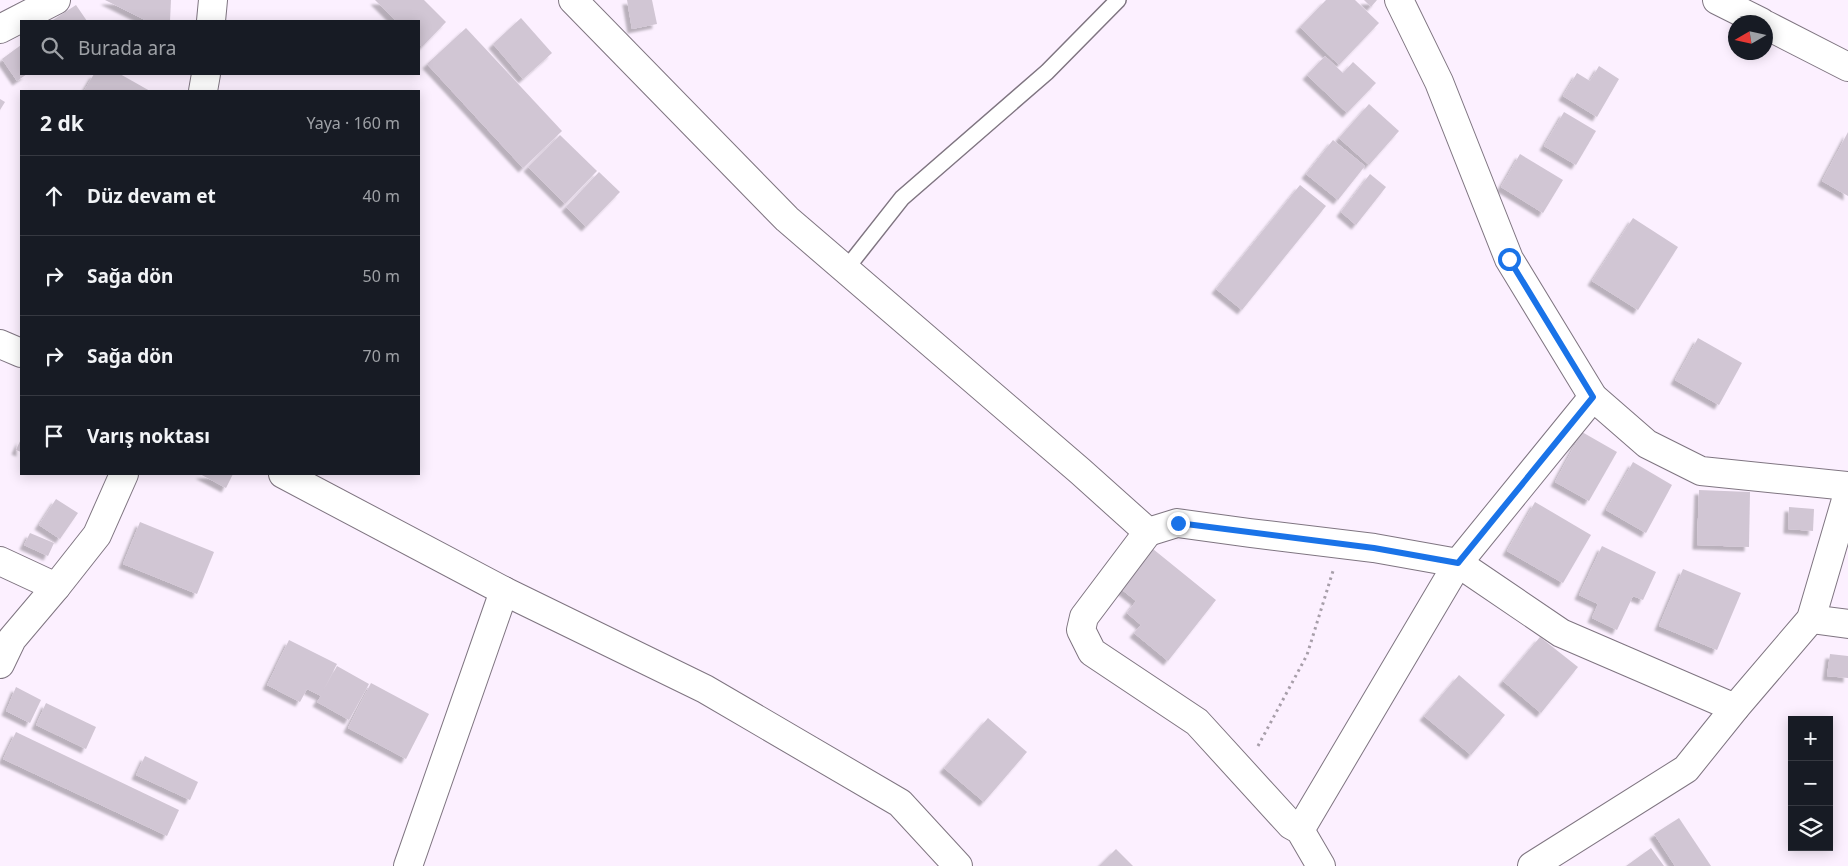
<!DOCTYPE html>
<html lang="tr">
<head>
<meta charset="utf-8">
<style>
	:root { --surface:#171b24; --page:#242831; --text:#f1f3f6; --muted:#9ea1a6; --line:#363941 }
	body { margin:0; font-family:"Noto Sans",sans-serif; background:var(--page); color:var(--text) }
	.controls { position:absolute; right:15px; bottom:15px; display:grid; overflow:hidden; border-radius:0px; box-shadow:0 2px 12px #0003 }
	.controls button { width:45px; height:45px; display:grid; place-items:center; padding:0; border:0; border-bottom:1px solid var(--line); background:var(--surface); color:var(--text); font:25px sans-serif }
	.compass { position:absolute; left:1728px; top:15px; width:45px; height:45px; border-radius:50%; background:var(--surface); box-shadow:0 2px 12px #0003; rotate:261deg }
	.stop { position:absolute; width:15px; height:15px; margin:-11px; border:4px solid #1a73e8; border-radius:50%; background:#fff }
	.stop.end { background:#1a73e8; border-color:#fff; box-shadow:0 1px 5px #0008 }
	.list { margin:0; padding:0; list-style:none }
	h2 { display:flex; justify-content:space-between; align-items:center; height:65px; margin:0; padding:0 20px; font-size:21px }
	h2 small { font-size:16px; font-weight:400; color:var(--muted) }
	.list li { display:grid; grid-template-columns:32px 1fr auto; gap:15px; align-items:center; box-sizing:border-box; height:80px; padding:0 20px; border-top:1px solid var(--line) }
	.list b { display:block; font-size:19px; white-space:nowrap }
	.list em { font-size:16px; font-style:normal; color:var(--muted) }
	.icon { flex:none; width:28px; height:28px; fill:none; stroke:currentColor; stroke-width:2; stroke-linecap:round; stroke-linejoin:round }
	.map { position:relative; flex:none; width:1848px; height:866px; overflow:hidden }
	.search { position:absolute; background:var(--surface); box-shadow:0 2px 12px #0003; left:20px; top:20px; width:400px; height:55px; display:flex; align-items:center; gap:12px; box-sizing:border-box; padding:0 18px; border-radius:0px; color:var(--muted); font-size:19px }
	.panel { position:absolute; background:var(--surface); box-shadow:0 2px 12px #0003; left:20px; top:90px; width:400px; height:385px; border-radius:0px }
	.map>svg:first-child { display:block }
</style>
</head>
<body>
<div class="map">
<svg width="1848" height="866" viewBox="0 0 1848 866">
	<defs>
		<filter id="shadow"><feDropShadow dx="-4.5" dy="4.5" stdDeviation="1" flood-color="#0004"/></filter>
	</defs>
	<rect width="100%" height="100%" fill="#fcf0ff"/>
	<!-- building -->
	<g fill="#d1c6d4" filter="url(#shadow)">
		<path d="M 105,0 L 171,0 L 170,21 L 147,21 Z"/>
		<path d="M 375,0 L 424,0 L 446,22 L 422,47 L 419,44 L 419,21 L 396,21 Z"/>
		<path d="M 627,0 L 652,0 L 657,24 L 632,29 Z"/>
		<path d="M 1326,0 L 1355,0 L 1379,23 L 1339,65 L 1300,27 Z"/>
		<path d="M 1364,0 L 1377,0 L 1371,7 Z"/>
		<path d="M 76,5 L 87,21 L 54,21 L 53,20 Z"/>
		<path d="M 521,18 L 552,53 L 523,79 L 493,44 Z"/>
		<path d="M 466,28 L 562,131 L 523,168 L 427,64 Z"/>
		<path d="M 21,45 L 21,74 L 27,74 L 17,81 L 2,59 Z"/>
		<path d="M 1325,56 L 1343,73 L 1353,62 L 1376,83 L 1347,113 L 1307,75 Z"/>
		<path d="M 1599,66 L 1619,79 L 1597,117 L 1563,96 L 1577,73 L 1590,81 Z"/>
		<path d="M 94,74 L 120,74 L 150,91 L 84,91 Z"/>
		<path d="M 0,99 L 5,102 L 0,110 Z"/>
		<path d="M 1369,104 L 1399,131 L 1369,165 L 1339,138 Z"/>
		<path d="M 1564,112 L 1596,131 L 1576,165 L 1544,146 Z"/>
		<path d="M 1848,132 L 1848,196 L 1822,181 Z"/>
		<path d="M 560,135 L 597,171 L 565,204 L 528,167 Z"/>
		<path d="M 1333,140 L 1365,166 L 1338,200 L 1306,174 Z"/>
		<path d="M 1520,154 L 1563,180 L 1543,213 L 1501,187 Z"/>
		<path d="M 599,172 L 620,192 L 586,227 L 566,207 Z"/>
		<path d="M 1370,174 L 1386,187 L 1356,225 L 1341,212 Z"/>
		<path d="M 1300,185 L 1326,206 L 1242,310 L 1216,289 Z"/>
		<path d="M 1633,218 L 1678,247 L 1638,310 L 1592,281 Z"/>
		<path d="M 1698,338 L 1742,363 L 1719,405 L 1675,380 Z"/>
		<path d="M 1582,432 L 1617,452 L 1589,501 L 1555,482 Z"/>
		<path d="M 21,439 L 21,452 L 16,450 Z"/>
		<path d="M 1633,462 L 1672,485 L 1646,533 L 1606,510 Z"/>
		<path d="M 200,474 L 233,474 L 226,488 Z"/>
		<path d="M 1699,490 L 1750,492 L 1749,547 L 1697,545 Z"/>
		<path d="M 56,499 L 78,513 L 60,539 L 39,525 Z"/>
		<path d="M 1535,502 L 1591,535 L 1563,583 L 1507,551 Z"/>
		<path d="M 1789,507 L 1814,509 L 1813,531 L 1788,529 Z"/>
		<path d="M 140,522 L 214,552 L 197,594 L 123,564 Z"/>
		<path d="M 30,533 L 54,543 L 48,556 L 24,545 Z"/>
		<path d="M 1602,546 L 1656,572 L 1643,600 L 1633,596 L 1617,630 L 1592,618 L 1598,604 L 1579,595 Z"/>
		<path d="M 1153,549 L 1216,600 L 1168,661 L 1134,633 L 1141,625 L 1127,613 L 1136,601 L 1121,589 Z"/>
		<path d="M 1683,569 L 1741,593 L 1717,650 L 1659,626 Z"/>
		<path d="M 1540,637 L 1578,667 L 1541,713 L 1503,681 Z"/>
		<path d="M 289,640 L 337,664 L 323,691 L 337,666 L 369,684 L 349,720 L 317,702 L 321,696 L 307,689 L 300,702 L 267,685 Z"/>
		<path d="M 1830,654 L 1848,656 L 1848,678 L 1827,676 Z"/>
		<path d="M 1459,675 L 1505,715 L 1471,755 L 1424,716 Z"/>
		<path d="M 371,683 L 429,714 L 406,759 L 348,728 Z"/>
		<path d="M 16,687 L 41,700 L 30,723 L 6,711 Z"/>
		<path d="M 46,703 L 96,727 L 86,749 L 36,725 Z"/>
		<path d="M 988,718 L 1027,752 L 984,802 L 944,768 Z"/>
		<path d="M 16,732 L 179,810 L 167,836 L 3,759 Z"/>
		<path d="M 145,756 L 198,782 L 190,800 L 136,775 Z"/>
		<path d="M 1679,818 L 1711,866 L 1675,866 L 1654,834 Z"/>
		<path d="M 1651,848 L 1664,866 L 1626,866 Z"/>
		<path d="M 1116,849 L 1133,866 L 1099,866 Z"/>
	</g>
	<g fill="none" stroke-linecap="round" stroke-linejoin="round">
		<defs>
			<path id="service" d="M 846,269 L 902,198 L 1047,72 L 1118,0"/>
			<g id="minor">
				<path d="M 573,0 L 787,219 L 1080,471 L 1148,532 L 1177,523 L 1250,533 L 1374,548 L 1458,563 L 1561,633 L 1735,708 L 1811,619 L 1848,493"/>
				<path d="M 1399,0 L 1439,82 L 1509,259 L 1593,397 L 1647,444 L 1701,471 L 1848,486"/>
				<path d="M 1717,0 L 1761,22"/>
				<path d="M 211,21 L 213,0"/>
				<path d="M 1766,25 L 1848,67"/>
				<path d="M 203,91 L 206,74"/>
				<path d="M 0,344 L 21,353"/>
				<path d="M 283,474 L 504,591 L 705,689 L 900,803 L 958,866"/>
				<path d="M 1148,532 L 1084,617 L 1081,630 L 1092,652 L 1197,722 L 1291,825 L 1300,830 L 1321,866"/>
				<path d="M 0,561 L 56,587"/>
				<path d="M 1811,619 L 1848,624"/>
				<path d="M 0,664 L 12,639 L 56,587 L 97,535 L 124,474"/>
				<path d="M 1300,830 L 1458,563 L 1593,397"/>
				<path d="M 408,866 L 504,591"/>
				<path d="M 1532,866 L 1686,769 L 1735,708"/>
			</g>
			<path id="tertiary" d="M 0,29 L 56,0"/>
		</defs>
		<!-- service casing -->
		<use href="#service" stroke="#7f7581" stroke-width="18"/>
		<!-- minor casing -->
		<use href="#minor" stroke="#7f7581" stroke-width="30"/>
		<!-- tertiary casing -->
		<use href="#tertiary" stroke="#7f7581" stroke-width="30"/>
		<!-- path -->
		<path stroke="#a79ea9" stroke-width="3" stroke-dasharray="2.5 4" stroke-linecap="butt" d="M 1258,746 L 1307,655 L 1333,571"/>
		<!-- service -->
		<use href="#service" stroke="#fff" stroke-width="15"/>
		<!-- minor -->
		<use href="#minor" stroke="#fff" stroke-width="28"/>
		<!-- tertiary -->
		<use href="#tertiary" stroke="#fff" stroke-width="28"/>
	</g>
	<g fill="none" stroke-linecap="round" stroke-linejoin="round">
		<!-- route -->
		<path stroke="#1a73e8" stroke-width="6" d="M 1178,523 L 1374,548 L 1458,563 L 1593,397 L 1509,259"/>
	</g>
</svg>
<div class="controls">
<button>+</button>
<button>−</button>
<button><svg class="icon" aria-label="layers" viewBox="0 0 24 24"><path d="M12 4l9 5-9 5-9-5zM3 14l9 5 9-5"/></svg></button>
</div>
<svg class="compass" viewBox="-18 -18 36 36"><path d="M0-13l5 13h-10z" fill="#e53935"/><path d="M0 13l5-13h-10z" fill="#9ea1a6"/></svg>
<div class="stop" style="left:1509px;top:259px"></div>
<div class="stop end" style="left:1178px;top:523px"></div>
<div class="search"><svg class="icon" aria-label="search" viewBox="0 0 24 24"><circle cx="10" cy="10" r="6"/><path d="M15 15l6 6"/></svg>Burada ara</div>
<section class="panel">
<h2>2 dk<small>Yaya · 160 m</small></h2>
<ul class="list">
<li><svg class="icon" aria-label="ahead" viewBox="0 0 24 24"><path d="M12 20V5M6 11l6-6 6 6"/></svg><div><b>Düz devam et</b></div><em>40 m</em></li>
<li><svg class="icon" aria-label="right" viewBox="0 0 24 24"><path d="M7 20v-9h11M14 6l5 5-5 5"/></svg><div><b>Sağa dön</b></div><em>50 m</em></li>
<li><svg class="icon" aria-label="right" viewBox="0 0 24 24"><path d="M7 20v-9h11M14 6l5 5-5 5"/></svg><div><b>Sağa dön</b></div><em>70 m</em></li>
<li><svg class="icon" aria-label="arrive" viewBox="0 0 24 24"><path d="M6 21V4h12l-3 4 3 4H6"/></svg><div><b>Varış noktası</b></div></li>
</ul>
</section>
</div>
</body>
</html>
